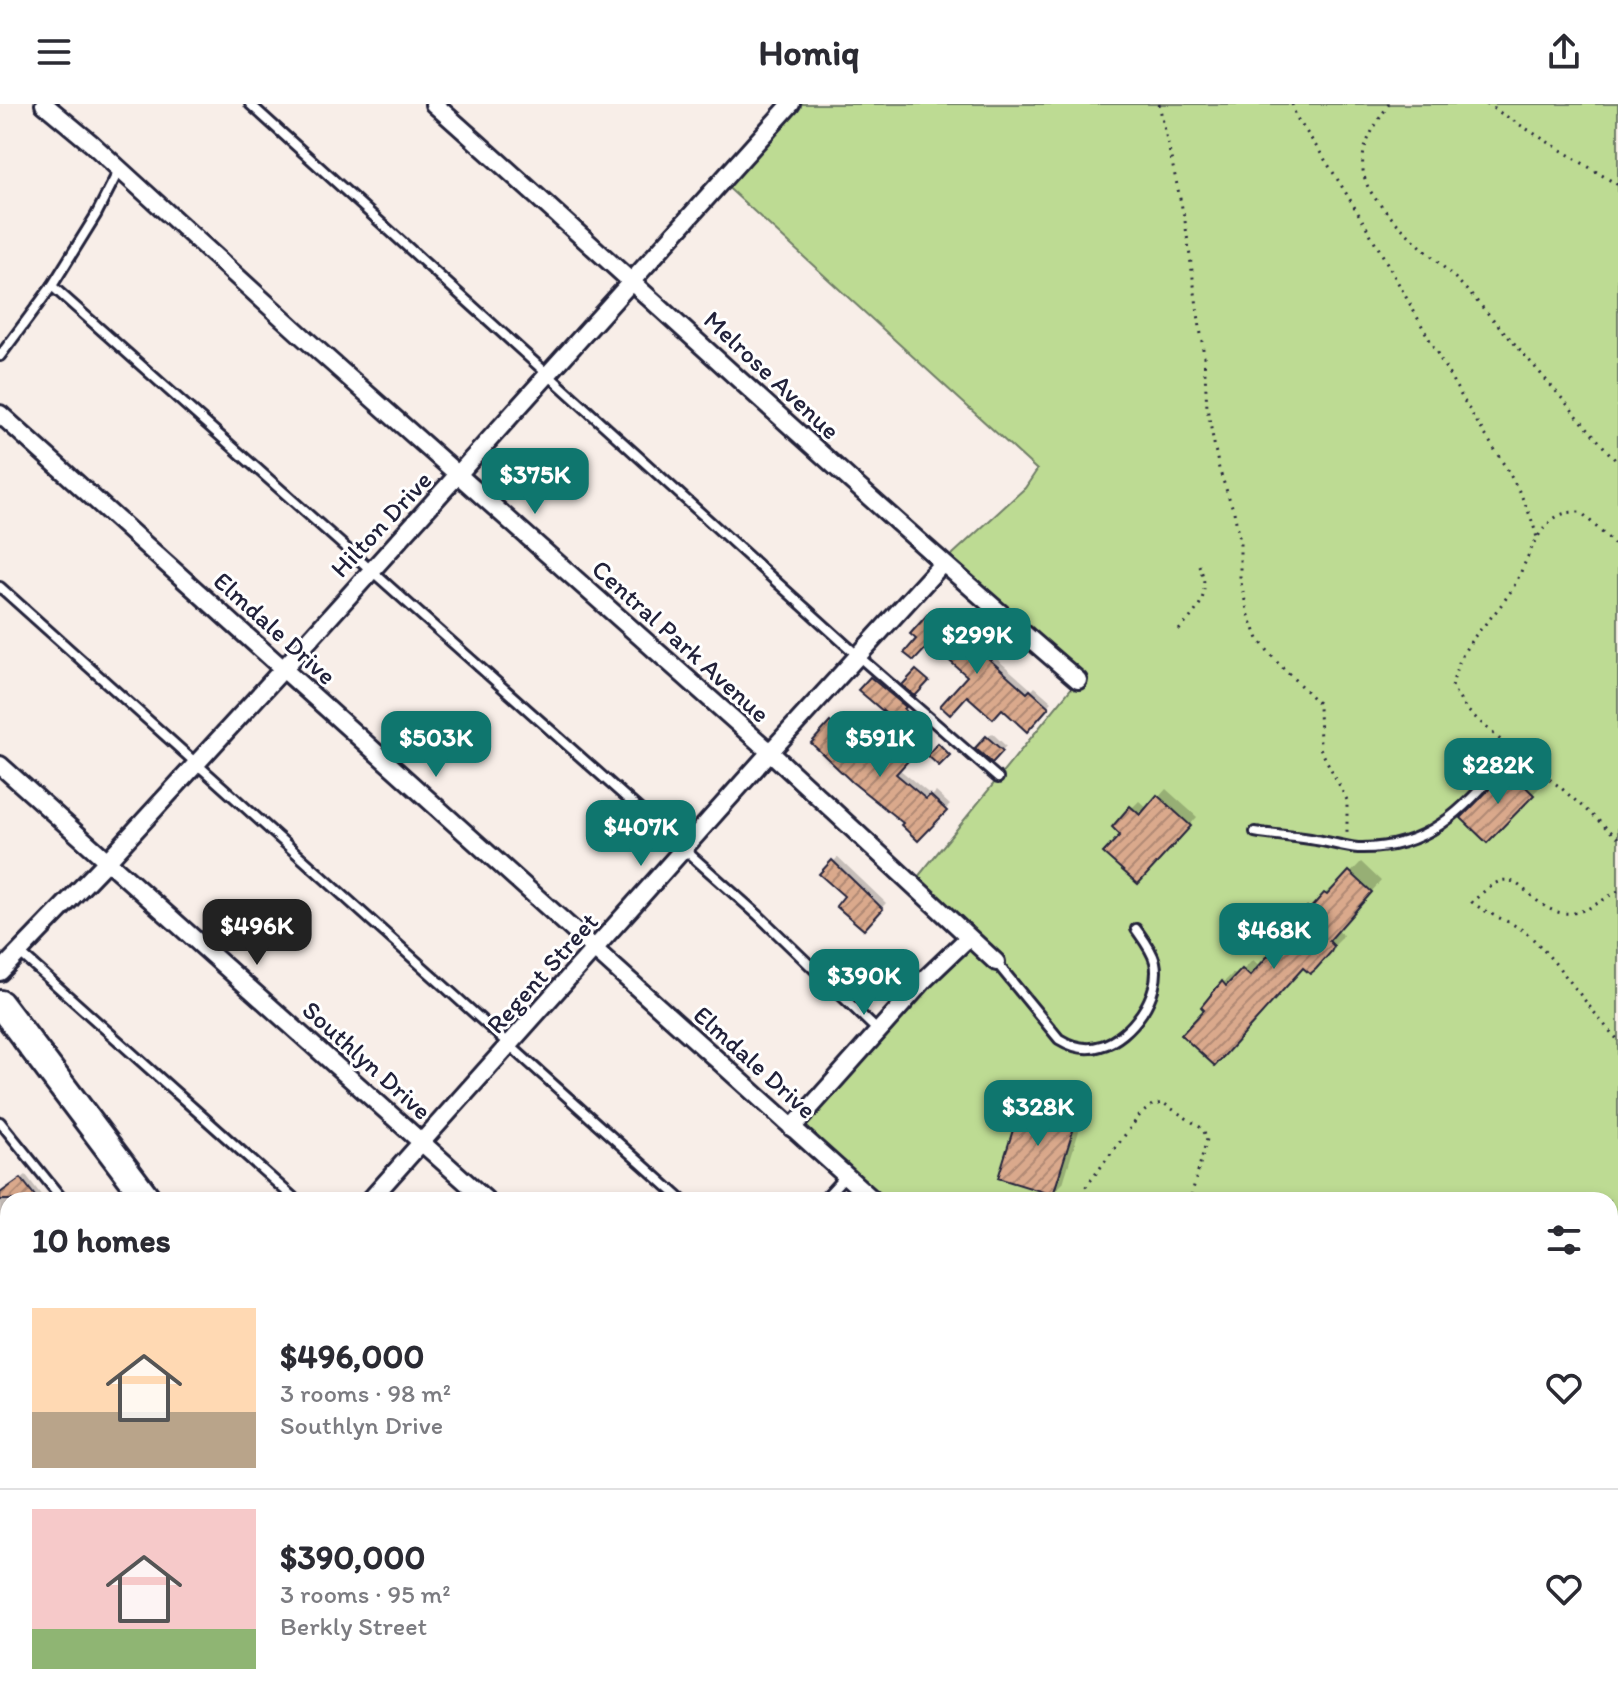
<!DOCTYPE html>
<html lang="en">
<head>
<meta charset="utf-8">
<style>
	body { margin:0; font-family:Itim,sans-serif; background:#f7f7f7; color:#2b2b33; height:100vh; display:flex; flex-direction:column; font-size:30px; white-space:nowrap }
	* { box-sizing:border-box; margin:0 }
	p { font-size:26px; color:#7c7c81 }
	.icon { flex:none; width:44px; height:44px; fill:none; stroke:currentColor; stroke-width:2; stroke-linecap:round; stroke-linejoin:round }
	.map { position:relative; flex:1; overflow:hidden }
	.details { position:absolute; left:0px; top:1088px; width:1618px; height:514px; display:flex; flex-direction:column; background:#fff; border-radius:24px 24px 0 0; box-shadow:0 4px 12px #0003 }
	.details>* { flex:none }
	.price { position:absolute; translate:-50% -68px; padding:0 18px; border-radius:16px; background:#0f766e; color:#fff; font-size:26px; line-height:52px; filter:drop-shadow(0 2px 4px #0008) }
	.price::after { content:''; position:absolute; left:50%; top:48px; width:24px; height:18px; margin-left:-12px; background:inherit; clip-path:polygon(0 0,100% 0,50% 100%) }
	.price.active { background:#222; color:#fff }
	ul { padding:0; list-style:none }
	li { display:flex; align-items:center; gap:24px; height:200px; padding:0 32px }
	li+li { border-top:2px solid #e1e1e2 }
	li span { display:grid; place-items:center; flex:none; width:224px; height:160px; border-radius:0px; color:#555 }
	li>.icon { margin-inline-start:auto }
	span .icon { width:96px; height:96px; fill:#fffc; stroke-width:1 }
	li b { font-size:34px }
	h2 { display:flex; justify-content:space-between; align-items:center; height:96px; padding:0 32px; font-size:34px }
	header { display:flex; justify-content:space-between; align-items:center; height:104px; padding:0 32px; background:#fff; font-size:36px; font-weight:800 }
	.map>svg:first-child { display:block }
	.green { fill:#bddb93; stroke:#707e67; stroke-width:2 }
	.shadow { fill:#0003 }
	.building { fill:url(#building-hatch); stroke:#22223b; stroke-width:2 }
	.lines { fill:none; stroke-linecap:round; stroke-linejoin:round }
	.service-casing { stroke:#22223b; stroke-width:14 }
	.minor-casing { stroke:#22223b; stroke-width:22 }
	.primary-casing { stroke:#22223b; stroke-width:32 }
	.path { stroke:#22223b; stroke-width:3; stroke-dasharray:2 6; stroke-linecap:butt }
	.service { stroke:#fff; stroke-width:8 }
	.minor { stroke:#fff; stroke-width:16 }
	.primary { stroke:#fff; stroke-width:26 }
	.labels { text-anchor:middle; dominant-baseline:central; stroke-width:6; stroke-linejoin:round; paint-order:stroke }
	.street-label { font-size:26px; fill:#22223b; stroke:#fff }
</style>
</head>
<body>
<header><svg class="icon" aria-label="menu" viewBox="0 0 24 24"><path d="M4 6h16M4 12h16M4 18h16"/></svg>Homiq<svg class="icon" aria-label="share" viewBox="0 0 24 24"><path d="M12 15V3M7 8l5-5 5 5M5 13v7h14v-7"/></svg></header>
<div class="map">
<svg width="1618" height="1601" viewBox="0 0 1618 1601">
	<defs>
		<pattern id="building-hatch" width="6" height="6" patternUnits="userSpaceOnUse" patternTransform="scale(2)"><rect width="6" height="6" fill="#daa98c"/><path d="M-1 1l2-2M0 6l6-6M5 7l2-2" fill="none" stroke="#b08974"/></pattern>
	</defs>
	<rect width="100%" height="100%" fill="#f8eee8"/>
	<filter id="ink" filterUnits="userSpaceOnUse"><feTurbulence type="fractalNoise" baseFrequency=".0125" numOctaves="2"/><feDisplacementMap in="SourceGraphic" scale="16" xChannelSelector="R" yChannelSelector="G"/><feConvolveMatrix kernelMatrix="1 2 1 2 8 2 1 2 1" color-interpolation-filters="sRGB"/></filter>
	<g filter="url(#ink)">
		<!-- green -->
		<polygon class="green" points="791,0 1618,0 1618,1601 532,1601 561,1594 1610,1594 1610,1096 873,1096 792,1024 968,834 913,779 1078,576 942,460 1025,384 1037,366 722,78"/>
		<!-- shadow -->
		<g class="shadow">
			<polygon points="933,509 954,528 957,524 961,528 967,523 975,530 972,533 1032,586 1035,583 1052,598 1027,625 1002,602 967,590 970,572 930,537 918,535 913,530"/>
			<polygon points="873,573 906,600 904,602 907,605 897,616 861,586"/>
			<polygon points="836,616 861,638 872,626 896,648 902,643 911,651 899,665 932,692 936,688 950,701 918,734 906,719 814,639"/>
			<polygon points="992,629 1006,642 992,657 977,644"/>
			<polygon points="1516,660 1540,683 1487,736 1464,714"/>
			<polygon points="1166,685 1197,713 1145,771 1123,730 1132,704 1139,697 1148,705"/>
			<polygon points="838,753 886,799 864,823 847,792 822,770"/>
			<polygon points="1361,758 1381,777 1337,826 1343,831 1341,835 1309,867 1304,862 1207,905 1223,879 1233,869 1237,872 1253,856 1261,863 1285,836 1296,815 1336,780 1338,782"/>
			<polygon points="1034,988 1086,1004 1063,1079 1053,1089 1024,998"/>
			<polygon points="26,1071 45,1096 8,1096 8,1186 0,1176 0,1091"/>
			<polygon points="8,1198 8,1239 0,1245 0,1204"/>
		</g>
		<!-- building -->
		<g class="building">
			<polygon points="927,511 949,530 952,527 956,531 961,525 972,535 970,538 1027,589 1030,586 1049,603 1027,628 1002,605 993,615 967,592 950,611 940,602 967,572 930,540 914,557 904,549 916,535 910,530"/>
			<polygon points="916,566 929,577 915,592 902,581"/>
			<polygon points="870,573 906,603 904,605 907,608 897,619 858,586"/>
			<polygon points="830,618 855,641 866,629 891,651 896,646 908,657 896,670 926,695 930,691 947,707 918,737 901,721 903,719 852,678 811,639"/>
			<polygon points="986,632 1003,647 992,659 975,644"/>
			<polygon points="938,639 950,651 939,662 927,651"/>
			<polygon points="1508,666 1534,691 1487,739 1461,714"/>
			<polygon points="1157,691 1191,722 1138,780 1103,749 1120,731 1112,723 1130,702 1140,711"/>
			<polygon points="832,756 883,805 864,826 836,802 844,792 819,770"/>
			<polygon points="1349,767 1372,788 1329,837 1334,842 1331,848 1316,865 1310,870 1303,864 1215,962 1181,931 1204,906 1201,903 1222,877 1226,882 1242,865 1250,872 1282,836 1278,832 1294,814 1296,815 1307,803 1309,806 1324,789 1327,791"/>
			<polygon points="1022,997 1077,1014 1053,1091 998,1074"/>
			<polygon points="21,1074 38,1096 0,1096 0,1089"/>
		</g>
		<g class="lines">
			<!-- service casing -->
			<g class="service-casing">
				<g id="service">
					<polyline points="250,0 857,551 998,674"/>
					<polyline points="119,66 96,111 52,182 758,811 878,927"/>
					<polyline points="0,252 52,182"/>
					<polyline points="0,483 682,1096"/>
					<path d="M 1255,728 C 1276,732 1296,732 1316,736 C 1330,738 1344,743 1358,744 C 1433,746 1468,699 1514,648"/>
					<polyline points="19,848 296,1096"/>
					<path d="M 996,858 L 1059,935 C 1072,943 1086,947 1101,942 C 1131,934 1162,890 1155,858 C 1152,846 1143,835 1136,825"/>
					<polyline points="0,1018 63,1096"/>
					<polyline points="823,1096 846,1071"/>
					<polyline points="0,1271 8,1281"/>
				</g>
			</g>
			<!-- minor casing -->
			<g class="minor-casing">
				<g id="minor">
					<polyline points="44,0 92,40 301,231 770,648 996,858"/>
					<path d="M 434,0 C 649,191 859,389 1078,576"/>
					<polyline points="0,310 873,1096"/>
					<polyline points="0,661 486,1096"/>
					<polyline points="0,868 108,756 284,564 791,0"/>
					<polyline points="792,1024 925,875 968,834"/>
					<polyline points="370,1096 770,648 942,460"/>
					<polyline points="0,1416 8,1406"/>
					<polyline points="158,1601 165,1594"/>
					<polyline points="531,1601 547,1600 561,1594"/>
				</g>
			</g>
			<!-- primary casing -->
			<g class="primary-casing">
				<g id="primary">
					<polyline points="0,900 148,1096"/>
					<polyline points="527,1594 532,1601"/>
				</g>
			</g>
			<!-- path -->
			<g class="path">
				<polyline points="1159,0 1185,117 1204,252 1207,304 1219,365 1234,408 1240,437 1240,474 1247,506 1258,535 1277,558 1319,600 1320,644 1347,696 1347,730"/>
				<path d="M 1292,0 L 1296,13 C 1360,103 1409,201 1463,295 C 1489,340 1525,384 1537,434"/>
				<path d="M 1389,0 C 1373,24 1355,49 1366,78 C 1376,107 1438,156 1461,180 C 1515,238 1566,300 1618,359"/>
				<polyline points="1486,0 1618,81"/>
				<path d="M 1179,526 C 1200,504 1213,489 1197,457"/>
				<path d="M 1506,641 L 1466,605 L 1452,584 C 1460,537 1484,527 1509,490 C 1523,470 1531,436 1548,420 C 1558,409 1567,408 1581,408 L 1618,444"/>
				<polyline points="1524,656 1560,683 1618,734"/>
				<path d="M 1618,787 C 1603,795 1589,807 1573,809 C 1535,814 1521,764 1496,779 C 1488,783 1479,792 1472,798 C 1490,813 1512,816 1530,832 C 1563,864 1587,903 1618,936"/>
				<polyline points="1076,1096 1140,1011 1152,1001 1163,999 1203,1025 1207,1035 1190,1096"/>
				<polyline points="1610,1536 1618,1539"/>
				<polyline points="1436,1594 1452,1601"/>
				<polyline points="659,1601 665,1594"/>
				<polyline points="1048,1601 1051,1594"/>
			</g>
			<!-- service -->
			<use href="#service" class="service"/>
			<!-- minor -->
			<use href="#minor" class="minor"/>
			<!-- primary -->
			<use href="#primary" class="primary"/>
		</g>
	</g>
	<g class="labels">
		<!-- street labels -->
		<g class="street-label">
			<text transform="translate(772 271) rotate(43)">Melrose Avenue</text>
			<text transform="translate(381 420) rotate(-47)">Hilton Drive</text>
			<text transform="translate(275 524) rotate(42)">Elmdale Drive</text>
			<text transform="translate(681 537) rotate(42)">Central Park Avenue</text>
			<text transform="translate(542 869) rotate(-48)">Regent Street</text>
			<text transform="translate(367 956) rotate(42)">Southlyn Drive</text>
			<text transform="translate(755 958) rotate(42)">Elmdale Drive</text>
		</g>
	</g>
</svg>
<b class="price" style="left:535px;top:412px">$375K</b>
<b class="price" style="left:977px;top:572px">$299K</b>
<b class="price" style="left:436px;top:675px">$503K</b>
<b class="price" style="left:880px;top:675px">$591K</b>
<b class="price" style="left:1498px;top:702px">$282K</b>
<b class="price" style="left:641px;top:764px">$407K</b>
<b class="price active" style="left:257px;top:863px">$496K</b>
<b class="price" style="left:1274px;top:867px">$468K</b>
<b class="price" style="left:864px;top:913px">$390K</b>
<b class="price" style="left:1038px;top:1044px">$328K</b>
<section class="details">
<h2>10 homes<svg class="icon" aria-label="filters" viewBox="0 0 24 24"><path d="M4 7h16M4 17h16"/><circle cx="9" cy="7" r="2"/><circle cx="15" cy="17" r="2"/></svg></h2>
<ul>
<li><span style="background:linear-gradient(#ffd9b3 65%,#b9a48a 0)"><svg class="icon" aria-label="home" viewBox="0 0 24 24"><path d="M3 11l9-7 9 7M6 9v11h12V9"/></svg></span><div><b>$496,000</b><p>3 rooms · 98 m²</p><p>Southlyn Drive</p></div><svg class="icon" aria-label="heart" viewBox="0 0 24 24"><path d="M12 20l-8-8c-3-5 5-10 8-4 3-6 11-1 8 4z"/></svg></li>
<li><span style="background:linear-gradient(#f6c9c9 75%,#8fb573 0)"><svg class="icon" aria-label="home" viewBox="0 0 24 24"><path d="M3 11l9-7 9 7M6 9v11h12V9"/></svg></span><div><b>$390,000</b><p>3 rooms · 95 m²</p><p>Berkly Street</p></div><svg class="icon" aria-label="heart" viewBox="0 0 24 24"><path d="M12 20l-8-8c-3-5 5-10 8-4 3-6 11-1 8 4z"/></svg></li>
</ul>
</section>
</div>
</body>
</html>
